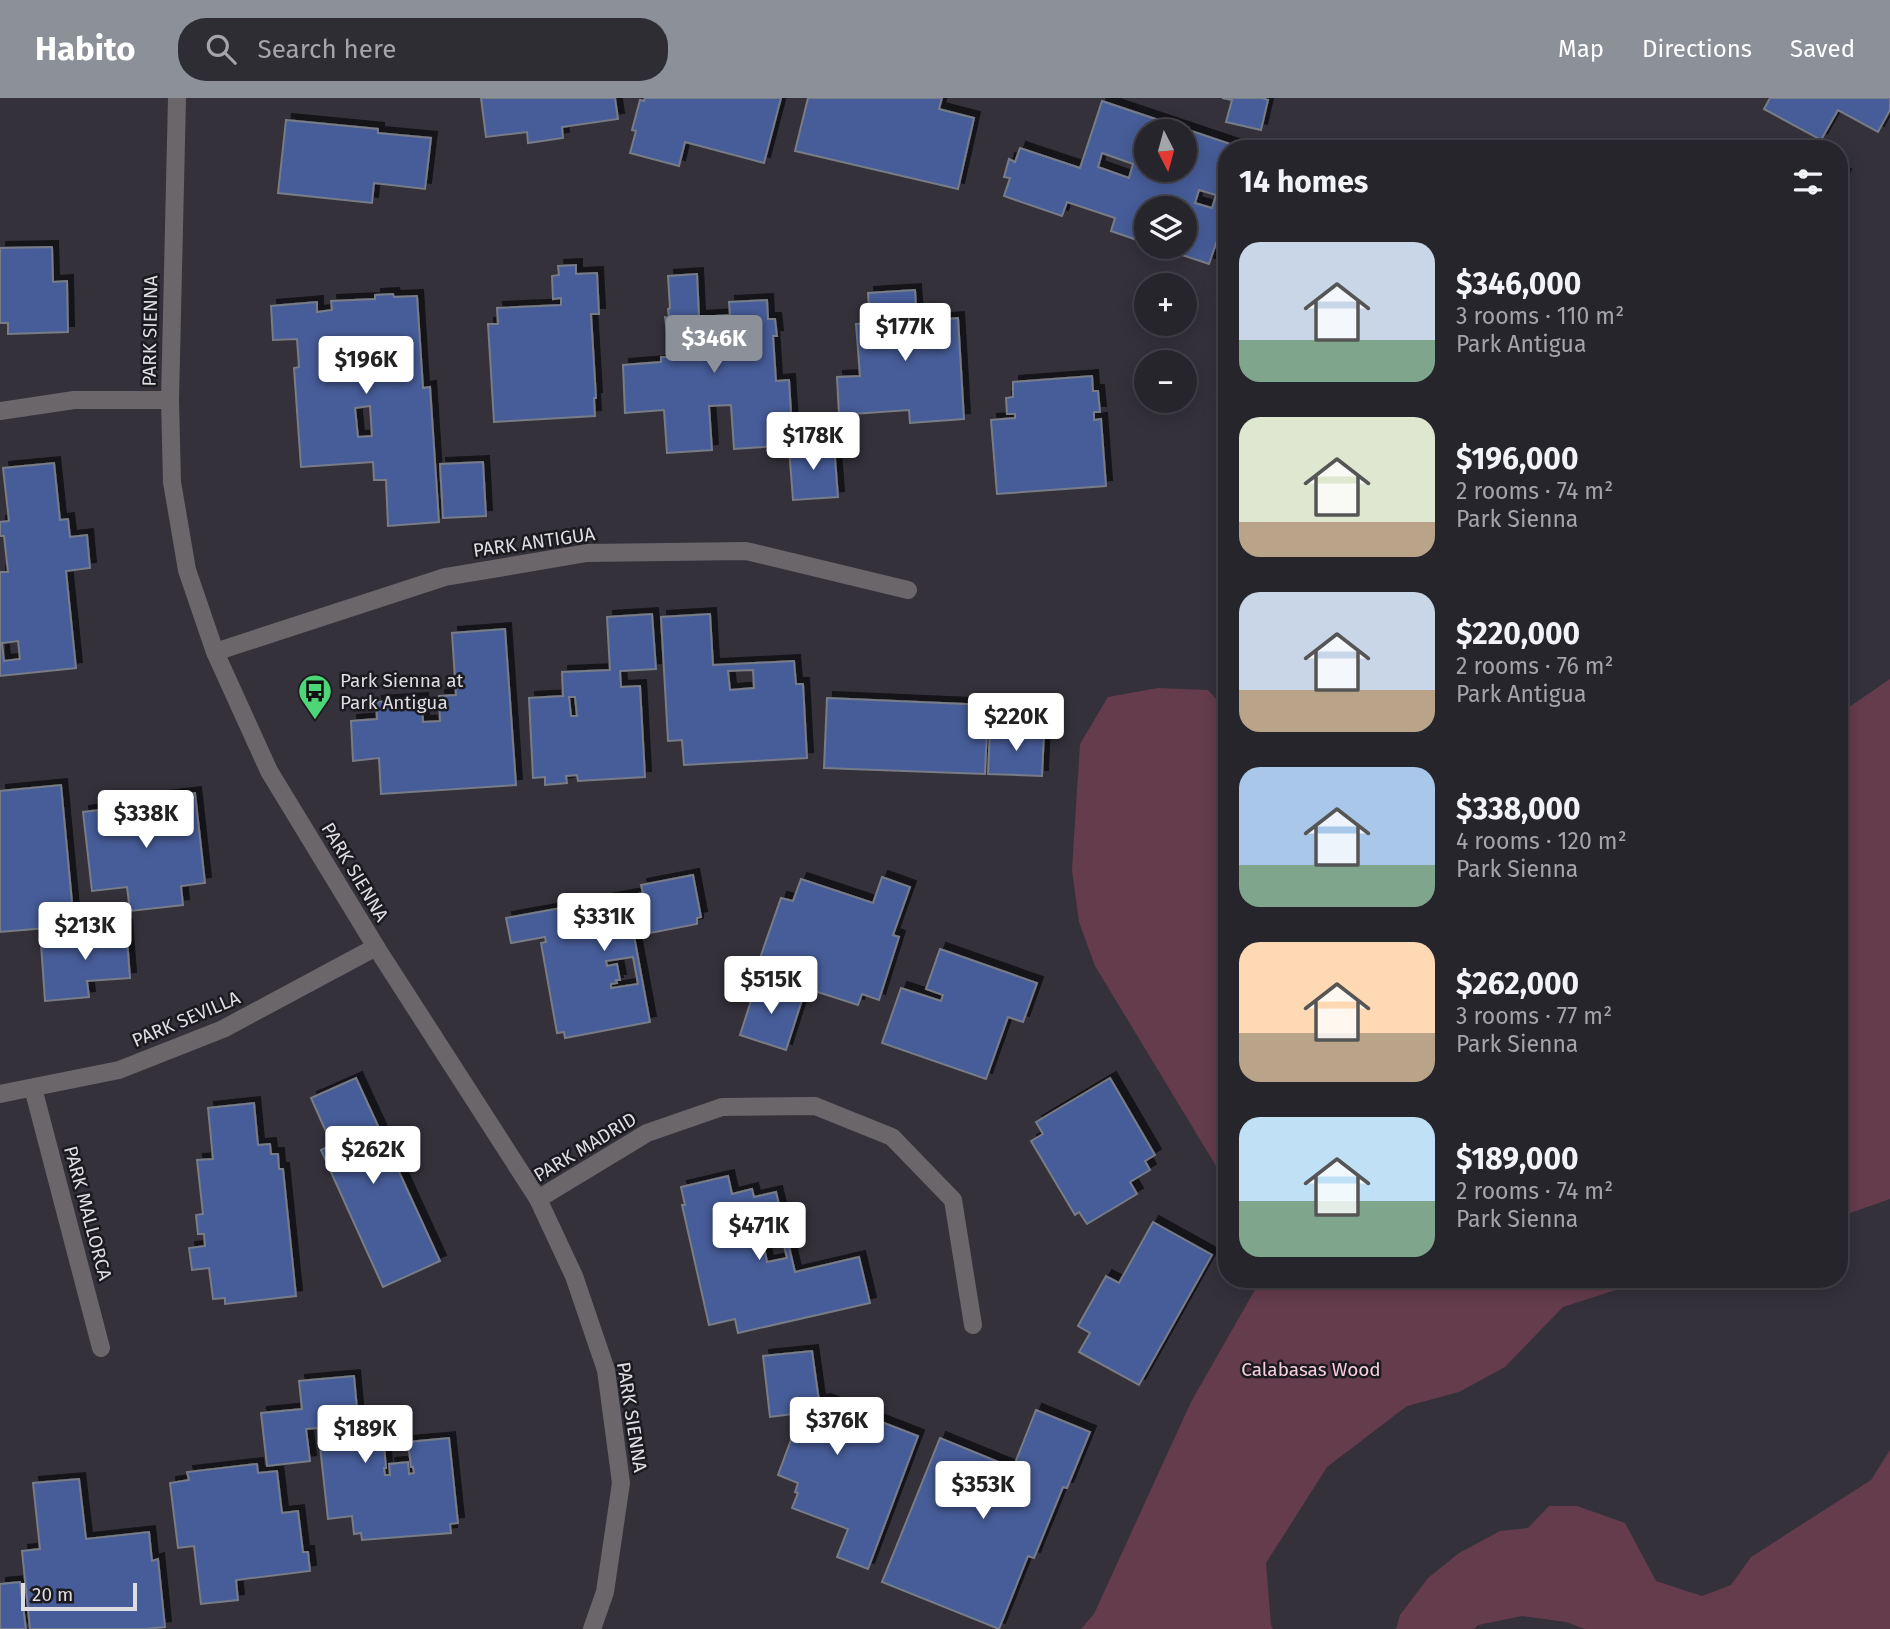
<!DOCTYPE html>
<html lang="en">
<head>
<meta charset="utf-8">
<style>
	body { margin:0; font-family:"Fira Sans",sans-serif; background:#2f2d34; color:#f1f3f6; height:100vh; display:flex; flex-direction:column; font-size:26px; white-space:nowrap }
	* { box-sizing:border-box; margin:0 }
	p { font-size:23px; color:#a4a5a9 }
	.icon { flex:none; width:38px; height:38px; fill:none; stroke:currentColor; stroke-width:2; stroke-linecap:round; stroke-linejoin:round }
	.map { position:relative; flex:1; overflow:hidden }
	.sheet { position:absolute; left:1218px; top:42px; width:630px; height:1148px; display:flex; flex-direction:column; background:#27252c; border-radius:28px; box-shadow:0 4px 18px #0003,0 0 0 2px #434248 }
	.sheet>* { flex:none }
	.needle { width:46px; rotate:174deg }
	.buttons { position:absolute; left:1134px; top:21px; display:grid; gap:14px }
	.buttons a { display:grid; place-items:center; width:63px; height:63px; border-radius:50%; background:#27252c; box-shadow:0 4px 18px #0003,0 0 0 2px #434248; font-size:35px }
	.scale { position:absolute; left:21px; bottom:18px; width:116px; box-sizing:border-box; padding-left:7px; border:4px solid #dedde3; border-top:0; font-size:19px; line-height:24px; white-space:nowrap; color:#dedde3; -webkit-text-stroke:5px #1b1a1f; paint-order:stroke }
	.price { position:absolute; translate:-50% -60px; padding:0 16px; border-radius:7px; background:#fff; color:#222; font-size:23px; line-height:46px; filter:drop-shadow(0 2px 4px #0008) }
	.price::after { content:''; position:absolute; left:50%; top:42px; width:21px; height:16px; margin-left:-10px; background:inherit; clip-path:polygon(0 0,100% 0,50% 100%) }
	.price.selected { background:#8c9099; color:#fff }
	ul { padding:0; list-style:none }
	li { display:flex; align-items:center; gap:21px; height:175px; padding:0 21px }
	li span { display:grid; place-items:center; flex:none; width:196px; height:140px; border-radius:21px; color:#555 }
	li>.icon { margin-inline-start:auto }
	span .icon { width:84px; height:84px; fill:#fffc; stroke-width:1 }
	li b { font-size:30px }
	h2 { display:flex; justify-content:space-between; align-items:center; height:84px; padding:0 21px; font-size:30px }
	header { display:flex; align-items:center; gap:42px; box-sizing:border-box; height:98px; padding:0 35px; background:#8c9099; color:#fff }
	header strong { font-size:33px }
	nav { display:flex; gap:38px; margin-inline-start:auto; font-size:24px }
	.search { width:490px; height:63px; background:#2f2d34; display:flex; align-items:center; gap:18px; box-sizing:border-box; padding:0 24px; border-radius:28px; color:#a4a5a9; font-size:26px }
	.map>svg:first-child { display:block }
	.green { fill:#653c4c }
	.building { fill:#475d99; stroke:#777c87; stroke-width:2; fill-rule:evenodd; filter:url(#shadow) }
	.lines { fill:none; stroke-linecap:round; stroke-linejoin:round }
	.minor { stroke:#6a666a; stroke-width:18 }
	.labels { text-anchor:middle; dominant-baseline:central; stroke-width:5; stroke-linejoin:round; paint-order:stroke }
	.street-label { font-size:19px; fill:#dedde3; stroke:#1b1a1f }
	.poi-label { font-size:19px; fill:#dedde3; stroke:#1b1a1f; text-anchor:start }
	.park-label { font-size:19px; fill:#f8cddc; stroke:#1b1a1f }
</style>
</head>
<body>
<header>
<strong>Habito</strong>
<div class="search"><svg class="icon" aria-label="search" viewBox="0 0 24 24"><circle cx="10" cy="10" r="6"/><path d="M15 15l6 6"/></svg>Search here</div>
<nav><a>Map</a><a>Directions</a><a>Saved</a></nav>
</header>
<div class="map">
<svg width="1890" height="1531" viewBox="0 0 1890 1531">
	<defs>
		<filter id="shadow"><feDropShadow dx="6" dy="-6" stdDeviation="0" flood-color="#0009"/></filter>
	</defs>
	<rect width="100%" height="100%" fill="#34313b"/>
	<!-- green -->
	<g class="green">
		<polygon points="1890,581 1890,1101 1839,1119 1839,616"/>
		<polygon points="1158,590 1208,592 1227,613 1227,1086 1095,868 1079,824 1072,772 1080,646 1108,599"/>
		<polygon points="1256,1181 1650,1181 1563,1209 1505,1269 1459,1294 1407,1308 1327,1369 1266,1465 1271,1527 1273,1531 1081,1531 1094,1516 1191,1304 1256,1190"/>
		<polygon points="1890,1352 1890,1531 1585,1531 1566,1524 1522,1518 1478,1527 1474,1531 1396,1531 1400,1517 1428,1480 1459,1455 1500,1433 1528,1430 1549,1408 1577,1408 1625,1425 1656,1483 1702,1498 1731,1487 1751,1459 1871,1382"/>
	</g>
	<!-- building -->
	<g class="building">
		<polygon points="481,0 615,0 618,21 562,29 563,40 528,45 527,34 486,39"/>
		<polygon points="645,0 781,0 764,65 685,44 679,68 630,55 636,33 632,32 640,2 644,3"/>
		<polygon points="808,0 942,0 939,11 974,20 958,91 795,53"/>
		<polygon points="1222,0 1262,0 1268,2 1261,32 1226,24 1232,2"/>
		<polygon points="1770,0 1890,0 1890,12 1878,34 1838,12 1821,42 1764,11"/>
		<path d="M 1102,3 L 1245,51 L 1227,51 L 1227,113 L 1209,166 L 1158,149 L 1185,149 L 1185,110 L 1146,110 L 1146,145 L 1111,133 L 1115,120 L 1067,104 L 1062,118 L 1004,98 L 1010,80 L 1004,79 L 1009,61 L 1015,64 L 1020,50 L 1080,70 ZM 1146,33 L 1185,33 L 1185,72 L 1146,72 ZM 1102,55 L 1133,66 L 1129,80 L 1098,69 ZM 1199,92 L 1216,97 L 1212,110 L 1195,105 Z"/>
		<polygon points="286,22 378,31 378,35 431,40 425,91 374,85 372,105 278,95"/>
		<polygon points="1839,75 1845,77 1839,92"/>
		<polygon points="52,149 53,184 67,183 68,234 8,236 8,225 0,225 0,150"/>
		<polygon points="576,167 576,176 597,175 599,216 591,216 596,300 594,300 595,318 494,324 488,226 498,226 497,210 561,207 561,200 553,201 552,178 559,177 558,168"/>
		<polygon points="697,176 699,219 730,217 729,204 767,202 768,221 775,221 777,238 773,238 776,283 789,282 793,347 734,351 731,307 709,308 712,352 667,355 664,312 625,315 623,267 661,264 661,259 670,259 665,219 669,220 668,211 670,210 668,178"/>
		<polygon points="915,192 917,223 958,220 964,321 910,325 909,312 839,317 837,279 860,278 856,226 870,225 868,195"/>
		<path d="M 393,196 L 394,199 L 417,198 L 423,290 L 430,289 L 439,424 L 388,428 L 386,382 L 374,382 L 373,364 L 301,369 L 294,270 L 299,269 L 297,241 L 273,242 L 271,208 L 317,204 L 317,214 L 332,212 L 331,203 L 375,201 L 375,197 ZM 370,308 L 372,338 L 358,339 L 355,310 Z"/>
		<polygon points="1092,278 1093,293 1098,293 1100,314 1094,314 1094,322 1101,321 1106,388 997,396 991,322 1015,320 1015,316 1007,316 1006,300 1013,299 1013,284"/>
		<polygon points="834,347 838,399 793,402 789,350"/>
		<polygon points="483,364 486,418 443,420 440,366"/>
		<path d="M 54,365 L 60,422 L 68,421 L 70,439 L 87,437 L 90,470 L 66,473 L 76,570 L 0,578 L 0,474 L 8,474 L 4,438 L 0,438 L 0,424 L 9,423 L 3,370 ZM 18,543 L 20,561 L 4,563 L 2,545 Z"/>
		<path d="M 652,516 L 656,571 L 620,573 L 621,589 L 640,588 L 645,679 L 578,683 L 577,677 L 566,678 L 567,685 L 545,687 L 545,679 L 533,680 L 529,600 L 563,598 L 562,574 L 610,572 L 607,519 ZM 569,599 L 575,599 L 577,618 L 571,618 Z"/>
		<path d="M 710,516 L 713,567 L 794,563 L 796,586 L 803,586 L 807,660 L 684,667 L 682,642 L 668,643 L 661,519 ZM 753,572 L 754,590 L 730,592 L 728,573 Z"/>
		<polygon points="505,531 516,687 381,696 379,660 353,663 351,623 377,621 376,604 422,601 423,624 440,623 439,598 456,597 452,535"/>
		<polygon points="827,600 988,607 985,676 824,670"/>
		<polygon points="990,632 1044,634 1042,678 988,676"/>
		<polygon points="61,687 73,815 45,818 46,830 0,834 0,693"/>
		<polygon points="195,695 205,785 181,788 183,807 130,813 127,789 92,793 83,714 127,709 126,703"/>
		<path d="M 693,777 L 701,819 L 697,820 L 697,826 L 634,838 L 650,924 L 565,940 L 564,934 L 557,935 L 541,845 L 546,844 L 545,839 L 511,845 L 506,820 L 643,795 L 641,787 ZM 633,859 L 638,886 L 611,890 L 611,886 L 617,885 L 616,882 L 620,882 L 617,866 L 607,868 L 606,863 Z"/>
		<polygon points="882,779 910,789 893,837 899,839 879,902 862,896 858,907 780,882 784,872 759,863 781,800 793,803 801,781 873,805"/>
		<polygon points="126,827 130,880 87,883 89,899 45,903 41,846 82,843 81,831"/>
		<polygon points="940,851 1037,885 1023,924 1008,919 986,981 882,945 901,890 941,903 943,897 926,891"/>
		<polygon points="757,884 803,899 786,952 740,937"/>
		<polygon points="356,980 440,1163 383,1189 321,1052 332,1047 311,1000"/>
		<polygon points="1110,980 1155,1057 1145,1063 1150,1072 1130,1084 1137,1096 1087,1126 1079,1114 1075,1117 1031,1043 1043,1036 1036,1024"/>
		<polygon points="254,1005 258,1047 270,1046 271,1056 278,1056 279,1071 283,1071 296,1198 225,1206 225,1200 213,1201 209,1170 192,1172 189,1150 205,1148 204,1136 198,1136 196,1117 203,1116 197,1062 213,1061 208,1010"/>
		<path d="M 728,1078 L 732,1096 L 752,1091 L 754,1099 L 776,1094 L 795,1174 L 859,1159 L 870,1205 L 738,1235 L 735,1221 L 709,1227 L 682,1107 L 685,1107 L 681,1089 ZM 781,1135 L 787,1160 L 767,1164 L 762,1139 Z"/>
		<polygon points="1153,1124 1212,1157 1139,1287 1079,1254 1090,1235 1078,1228 1106,1178 1119,1185"/>
		<polygon points="812,1253 819,1303 825,1302 918,1338 868,1471 837,1459 848,1431 792,1410 798,1395 795,1394 798,1385 778,1377 801,1315 770,1319 763,1258"/>
		<polygon points="354,1278 358,1322 376,1320 379,1347 384,1347 386,1370 384,1370 385,1377 390,1377 389,1366 408,1364 409,1376 414,1375 413,1369 411,1369 408,1344 449,1340 458,1425 450,1426 451,1435 362,1442 361,1435 354,1436 352,1418 328,1421 318,1330 306,1331 310,1363 267,1368 261,1315 302,1311 299,1283"/>
		<polygon points="1036,1312 1090,1334 1067,1390 1063,1389 1034,1460 1028,1458 999,1531 882,1484 940,1340 1013,1370"/>
		<polygon points="257,1366 258,1375 277,1373 282,1415 298,1413 303,1454 308,1454 310,1473 236,1482 238,1502 201,1506 194,1448 178,1450 170,1385 189,1382 187,1374"/>
		<polygon points="79,1381 86,1441 149,1434 152,1463 158,1461 165,1529 146,1531 30,1531 22,1453 40,1451 33,1385"/>
		<polygon points="20,1484 26,1531 0,1531 0,1486"/>
	</g>
	<g class="lines">
		<!-- minor -->
		<g class="minor">
			<polyline points="177,0 170,302 172,384 187,472 215,554 269,673 376,849 538,1101 574,1178 606,1272 621,1385 605,1494 592,1531"/>
			<polyline points="0,313 74,302 170,302"/>
			<polyline points="215,554 445,479 587,455 746,453 908,492"/>
			<polyline points="33,990 101,1250"/>
			<polyline points="0,996 119,972 223,931 376,849"/>
			<polyline points="538,1101 647,1035 722,1009 815,1008 892,1039 953,1102 973,1227"/>
		</g>
	</g>
	<!-- icons -->
	<defs>
		<g id="bus-pin" transform="scale(1.75)"><path d="M0 17L-7.5 6A9.5 9.5 0 1 1 7.5 6Z" fill="#4cd677" stroke="#1b1a1f"/><path d="M-5-6H5V4H4V6H2V4H-2V6H-4V4H-5ZM-3.5-4V0h7V-4ZM-3.5 1.2v1.5H-2V1.2ZM2 1.2v1.5H3.5V1.2Z" fill="#111"/></g>
	</defs>
	<g fill-rule="evenodd">
		<use href="#bus-pin" x="315" y="593"/>
	</g>
	<g class="labels">
		<!-- street labels -->
		<g class="street-label">
			<text transform="translate(150 233) rotate(-89)">PARK SIENNA</text>
			<text transform="translate(534 444) rotate(-8)">PARK ANTIGUA</text>
			<text transform="translate(355 774) rotate(59)">PARK SIENNA</text>
			<text transform="translate(186 921) rotate(-23)">PARK SEVILLA</text>
			<text transform="translate(585 1049) rotate(-31)">PARK MADRID</text>
			<text transform="translate(88 1115) rotate(75)">PARK MALLORCA</text>
			<text transform="translate(632 1319) rotate(81)">PARK SIENNA</text>
		</g>
		<!-- poi labels -->
		<g class="poi-label">
			<text x="340" y="582">Park Sienna at<tspan x="340" dy="22">Park Antigua</tspan></text>
		</g>
		<!-- park labels -->
		<g class="park-label">
			<text x="1311" y="1271">Calabasas Wood</text>
		</g>
	</g>
</svg>
<div class="buttons">
<a><svg class="needle" viewBox="-14 -14 28 28"><path d="M0-13l5 13h-10z" fill="#e53935"/><path d="M0 13l5-13h-10z" fill="#a4a5a9"/></svg></a>
<a><svg class="icon" aria-label="layers" viewBox="0 0 24 24"><path d="M12 4l9 5-9 5-9-5zM3 14l9 5 9-5"/></svg></a>
<a>+</a>
<a>−</a>
</div>
<div class="scale">20 m</div>
<b class="price" style="left:905px;top:265px">$177K</b>
<b class="price selected" style="left:714px;top:277px">$346K</b>
<b class="price" style="left:366px;top:298px">$196K</b>
<b class="price" style="left:813px;top:374px">$178K</b>
<b class="price" style="left:1016px;top:655px">$220K</b>
<b class="price" style="left:146px;top:752px">$338K</b>
<b class="price" style="left:604px;top:855px">$331K</b>
<b class="price" style="left:85px;top:864px">$213K</b>
<b class="price" style="left:771px;top:918px">$515K</b>
<b class="price" style="left:373px;top:1088px">$262K</b>
<b class="price" style="left:759px;top:1164px">$471K</b>
<b class="price" style="left:837px;top:1359px">$376K</b>
<b class="price" style="left:365px;top:1367px">$189K</b>
<b class="price" style="left:983px;top:1423px">$353K</b>
<section class="sheet">
<h2>14 homes<svg class="icon" aria-label="filters" viewBox="0 0 24 24"><path d="M4 7h16M4 17h16"/><circle cx="9" cy="7" r="2"/><circle cx="15" cy="17" r="2"/></svg></h2>
<ul>
<li><span style="background:linear-gradient(#c9d6e8 70%,#7fa58c 0)"><svg class="icon" aria-label="home" viewBox="0 0 24 24"><path d="M3 11l9-7 9 7M6 9v11h12V9"/></svg></span><div><b>$346,000</b><p>3 rooms · 110 m²</p><p>Park Antigua</p></div></li>
<li><span style="background:linear-gradient(#dfe7d0 75%,#b9a48a 0)"><svg class="icon" aria-label="home" viewBox="0 0 24 24"><path d="M3 11l9-7 9 7M6 9v11h12V9"/></svg></span><div><b>$196,000</b><p>2 rooms · 74 m²</p><p>Park Sienna</p></div></li>
<li><span style="background:linear-gradient(#c9d6e8 70%,#b9a48a 0)"><svg class="icon" aria-label="home" viewBox="0 0 24 24"><path d="M3 11l9-7 9 7M6 9v11h12V9"/></svg></span><div><b>$220,000</b><p>2 rooms · 76 m²</p><p>Park Antigua</p></div></li>
<li><span style="background:linear-gradient(#a9c7e8 70%,#7fa58c 0)"><svg class="icon" aria-label="home" viewBox="0 0 24 24"><path d="M3 11l9-7 9 7M6 9v11h12V9"/></svg></span><div><b>$338,000</b><p>4 rooms · 120 m²</p><p>Park Sienna</p></div></li>
<li><span style="background:linear-gradient(#ffd9b3 65%,#b9a48a 0)"><svg class="icon" aria-label="home" viewBox="0 0 24 24"><path d="M3 11l9-7 9 7M6 9v11h12V9"/></svg></span><div><b>$262,000</b><p>3 rooms · 77 m²</p><p>Park Sienna</p></div></li>
<li><span style="background:linear-gradient(#bfe0f5 60%,#7fa58c 0)"><svg class="icon" aria-label="home" viewBox="0 0 24 24"><path d="M3 11l9-7 9 7M6 9v11h12V9"/></svg></span><div><b>$189,000</b><p>2 rooms · 74 m²</p><p>Park Sienna</p></div></li>
</ul>
</section>
</div>
</body>
</html>
